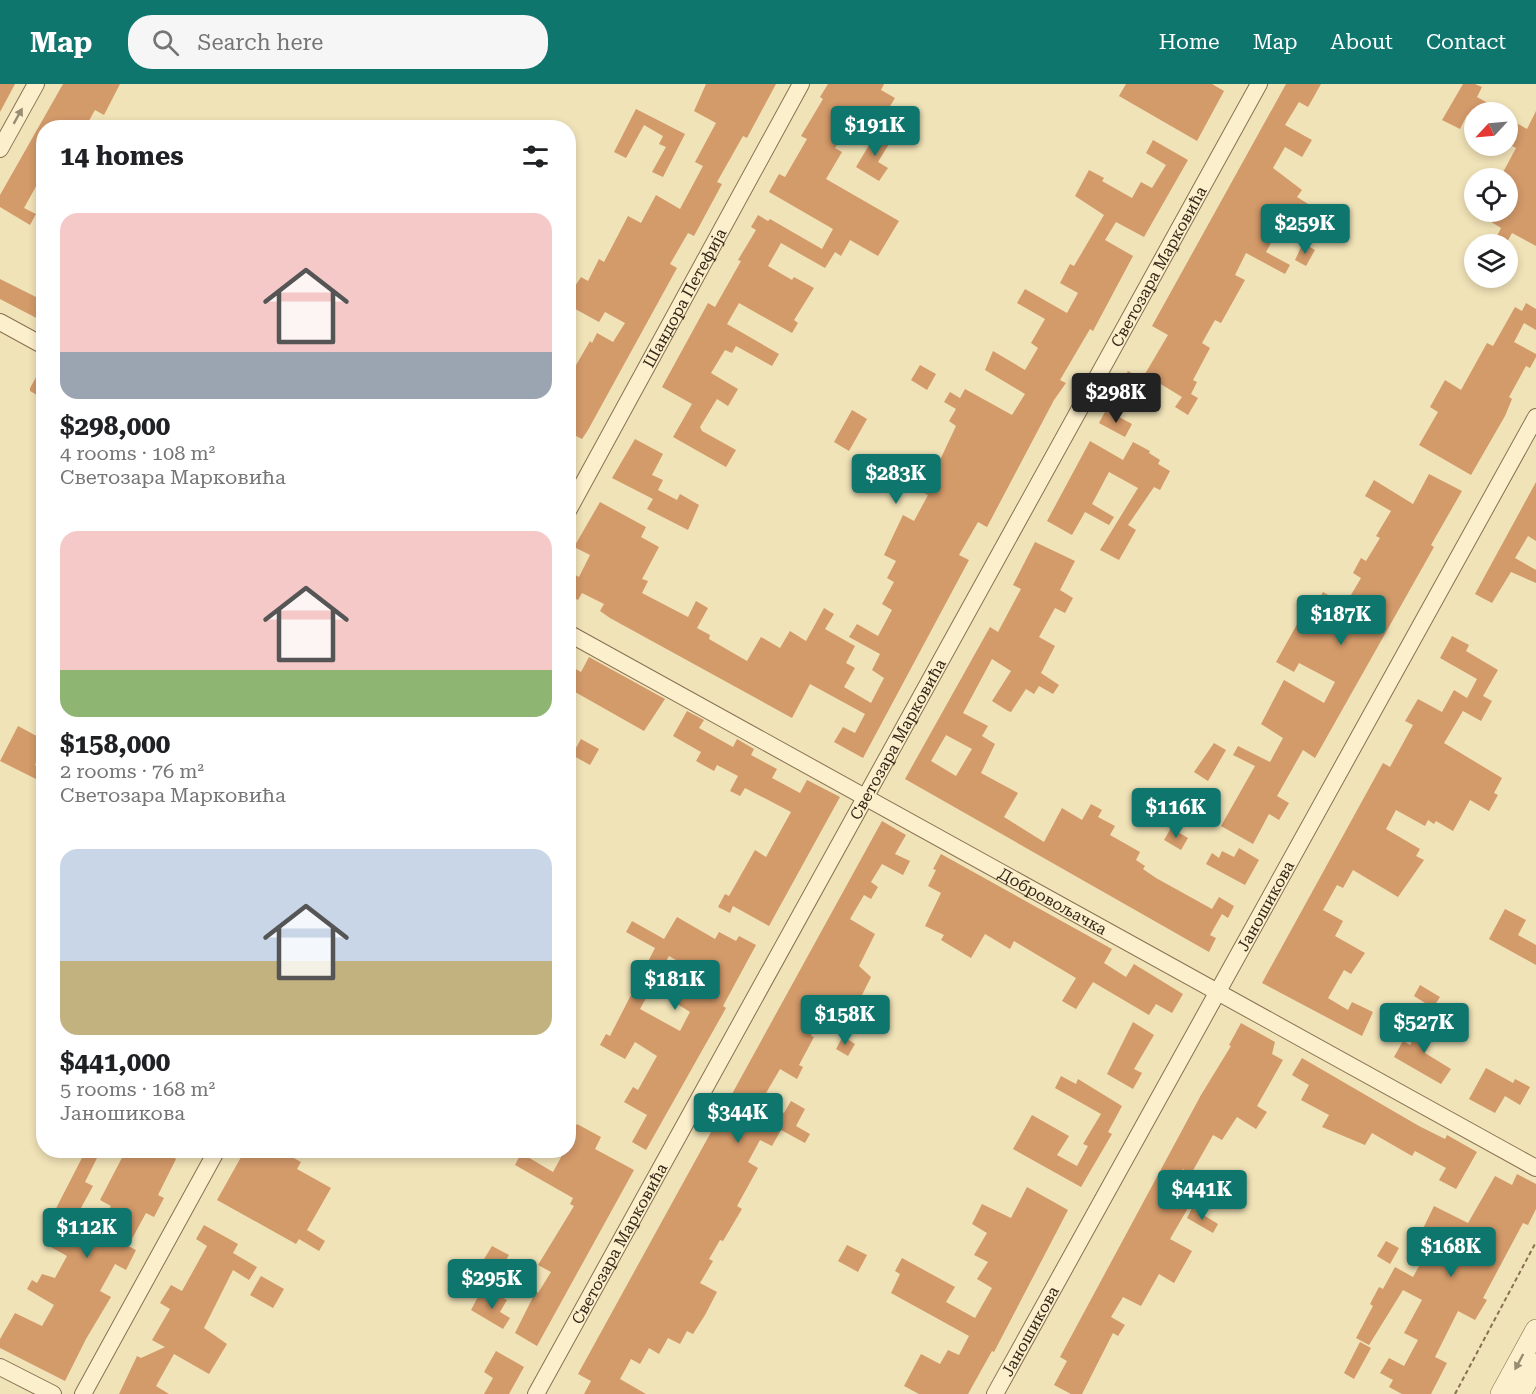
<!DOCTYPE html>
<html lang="en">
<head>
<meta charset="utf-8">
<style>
	body { margin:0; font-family:"Roboto Serif",serif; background:#f6f6f6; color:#202124; height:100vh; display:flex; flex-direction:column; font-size:22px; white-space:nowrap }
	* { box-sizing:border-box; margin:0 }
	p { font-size:20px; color:#757577 }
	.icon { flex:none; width:33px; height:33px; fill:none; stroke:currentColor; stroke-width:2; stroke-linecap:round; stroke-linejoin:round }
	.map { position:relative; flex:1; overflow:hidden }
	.side { position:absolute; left:36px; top:36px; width:540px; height:1038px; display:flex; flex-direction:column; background:#fff; border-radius:24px; box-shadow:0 3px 9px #0003 }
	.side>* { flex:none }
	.needle { width:39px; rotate:244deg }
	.tools { position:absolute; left:1464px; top:18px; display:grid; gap:12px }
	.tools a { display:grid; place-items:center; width:54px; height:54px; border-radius:50%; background:#fff; box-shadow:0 3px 9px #0003; font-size:30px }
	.price { position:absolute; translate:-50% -51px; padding:0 14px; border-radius:6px; background:#0f766e; color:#fff; font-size:20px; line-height:39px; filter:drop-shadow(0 2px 3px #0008) }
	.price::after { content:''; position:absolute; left:50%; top:36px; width:18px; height:14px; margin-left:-9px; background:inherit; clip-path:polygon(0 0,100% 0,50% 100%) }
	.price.on { background:#222; color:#fff }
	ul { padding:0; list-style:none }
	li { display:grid; align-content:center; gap:12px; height:318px; padding:0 24px }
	li span { display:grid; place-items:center; height:186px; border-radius:18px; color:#555 }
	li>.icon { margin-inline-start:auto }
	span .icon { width:108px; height:108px; fill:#fffc; stroke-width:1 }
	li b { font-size:26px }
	h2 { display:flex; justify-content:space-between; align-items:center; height:72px; padding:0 24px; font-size:26px }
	header { display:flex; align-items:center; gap:36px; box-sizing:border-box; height:84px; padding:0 30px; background:#0f766e; color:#fff }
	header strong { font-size:28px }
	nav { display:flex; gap:33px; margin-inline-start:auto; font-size:21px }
	.search { width:420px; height:54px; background:#f6f6f6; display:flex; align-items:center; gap:15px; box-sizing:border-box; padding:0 21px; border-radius:24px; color:#757577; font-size:22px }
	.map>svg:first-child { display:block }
	.building { fill:#d39a6a; fill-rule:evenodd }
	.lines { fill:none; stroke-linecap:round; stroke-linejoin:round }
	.minor-casing { stroke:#887152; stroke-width:18 }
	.tertiary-casing { stroke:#887152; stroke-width:22 }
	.path { stroke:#887152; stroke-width:2; stroke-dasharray:4.5 3; stroke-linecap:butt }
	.minor { stroke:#fcefcc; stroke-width:16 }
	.tertiary { stroke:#fcefcc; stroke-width:21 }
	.oneway { fill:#988c72 }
	.labels { text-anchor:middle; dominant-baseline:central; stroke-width:6; stroke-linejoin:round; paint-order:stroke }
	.street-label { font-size:16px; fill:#352819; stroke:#f8ecc8 }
</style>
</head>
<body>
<header>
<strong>Map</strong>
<div class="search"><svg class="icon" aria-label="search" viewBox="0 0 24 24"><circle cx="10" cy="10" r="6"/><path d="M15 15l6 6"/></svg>Search here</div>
<nav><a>Home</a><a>Map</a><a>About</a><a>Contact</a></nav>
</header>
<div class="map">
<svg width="1536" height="1310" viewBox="0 0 1536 1310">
	<rect width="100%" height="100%" fill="#f1e3b8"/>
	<!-- building -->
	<g class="building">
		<polygon points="0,0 15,0 0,28"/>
		<polygon points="63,0 120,0 104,31 95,26 85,44 74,44 64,38 61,44 44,44 44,88 24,124 36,130 30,141 0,123 0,111"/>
		<polygon points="706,0 776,0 747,54 743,52 717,98 722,100 694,152 688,149 670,180 677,184 588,346 582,355 576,352 568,367 568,295 590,257 592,259 597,249 613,258 625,239 605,228 599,238 568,221 568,213 581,193 588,197 599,175 604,178 628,132 641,139 656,111 680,125 703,82 695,78 716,39 694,27"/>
		<polygon points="828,0 884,0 881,6 895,14 872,52 850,39 835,64 842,68 826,95 899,137 878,172 850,156 841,172 835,168 825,184 781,159 768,182 792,196 794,193 814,204 794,236 798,239 792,249 739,219 727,240 779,270 772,282 736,262 732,269 725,266 711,289 738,305 728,322 717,315 700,343 702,347 736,366 726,383 673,353 692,320 662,303 708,219 715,223 741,177 738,176 756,146 751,143 758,131 768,137 770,135 822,165 833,145 769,108 779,90 785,93 807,55 801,52 823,15 820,13"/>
		<polygon points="1126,0 1212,0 1224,7 1197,57 1119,12"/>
		<polygon points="1286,0 1321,0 1308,23 1299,18 1285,41 1312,56 1302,73 1285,63 1273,84 1302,106 1297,113 1313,123 1296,153 1280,143 1266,168 1290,181 1285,190 1246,169 1235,191 1245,196 1221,239 1215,236 1202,259 1210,264 1193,296 1197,298 1191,310 1198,314 1188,331 1175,323 1182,313 1159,299 1145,323 1117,307 1128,287 1142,295 1168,251 1152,242"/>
		<polygon points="1463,0 1475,0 1482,3 1477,13 1504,28 1474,28 1474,35 1467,31 1460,45 1442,36"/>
		<polygon points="636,25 685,50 663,93 652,88 666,63 659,60 663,52 644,41 626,74 614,68"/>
		<polygon points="1536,27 1536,162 1512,149 1506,160 1493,160 1501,144 1488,136 1492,128 1508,128 1508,94 1500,94 1516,64 1508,60 1508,34 1527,45"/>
		<polygon points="878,46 892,55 878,78 888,84 879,97 856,83"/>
		<polygon points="1153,56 1188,76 1144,153 1116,138 1105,156 1133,172 1093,247 1090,245 1060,296 1066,299 1054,316 987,443 978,438 959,471 969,476 863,674 834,658 843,643 855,649 865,630 810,600 792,634 610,534 600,527 604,520 582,509 578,516 568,511 568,487 579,493 590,471 574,463 600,418 646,443 641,453 659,463 642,495 648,497 642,509 688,533 696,517 708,524 697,544 710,551 709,555 747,577 761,553 780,564 790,547 806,557 824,524 834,530 825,545 855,562 846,579 855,584 844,603 871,619 884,594 872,586 880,570 849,553 857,540 878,552 892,526 882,520 894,498 887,494 896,477 884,471 903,431 914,437 928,411 910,402 916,390 929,370 940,376 956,342 949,337 956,325 944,318 950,308 960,314 965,305 1012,331 1025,310 985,286 993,267 1025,286 1038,264 1031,259 1045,235 1017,219 1025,205 1067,229 1078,209 1060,199 1070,180 1074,182 1104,131 1075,112 1089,86 1104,94 1102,97 1132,114 1141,98 1152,104 1166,81 1146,69"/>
		<polygon points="1303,159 1315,166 1306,182 1295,176"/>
		<polygon points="0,195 44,217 44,238 0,215"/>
		<polygon points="1526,219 1536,225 1536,246 1524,239 1514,258 1536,270 1536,273 1530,284 1526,282 1509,313 1512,315 1505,332 1471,391 1419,361 1438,328 1430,323 1445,296 1461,306 1487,259 1493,262 1515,223 1522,227"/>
		<polygon points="44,279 44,315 30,307 30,304"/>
		<polygon points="920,281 936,290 927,306 911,296"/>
		<polygon points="852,326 867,335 849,367 834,358"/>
		<polygon points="1106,326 1132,340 1125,353 1099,339"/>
		<polygon points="635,355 663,370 652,391 663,396 658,406 677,416 680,410 699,421 688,446 647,425 653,415 612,394"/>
		<polygon points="1090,357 1123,376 1133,358 1150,367 1149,369 1160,376 1158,380 1170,387 1160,406 1154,403 1128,441 1136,446 1119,476 1100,466 1138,404 1109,388 1092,420 1114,433 1109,441 1085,428 1072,451 1047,437"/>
		<polygon points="1429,390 1462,407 1431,461 1434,463 1315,674 1303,666 1277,712 1289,719 1279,736 1269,730 1253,760 1221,742 1255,682 1233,671 1238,662 1270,678 1283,654 1261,640 1284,596 1324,619 1335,598 1299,579 1294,588 1276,578 1305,526 1311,530 1323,508 1345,521 1361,494 1353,489 1361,474 1366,477 1380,454 1376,452 1391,427 1365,412 1374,396 1413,420"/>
		<polygon points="1536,398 1536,457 1528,452 1515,474 1536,486 1536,499 1511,488 1492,519 1475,510"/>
		<path d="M 1035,458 L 1075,477 L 1060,506 L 1073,514 L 1065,529 L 1055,524 L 1039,553 L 1055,562 L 1041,589 L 1059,601 L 1053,610 L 1039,602 L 1034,610 L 1026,605 L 1011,628 L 1008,627 L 992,617 L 1011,587 L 992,575 L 963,629 L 988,642 L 982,652 L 995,660 L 981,689 L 1018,709 L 1004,733 L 1044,758 L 1062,724 L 1082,736 L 1091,720 L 1102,726 L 1098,733 L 1115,742 L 1110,751 L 1140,768 L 1136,776 L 1145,782 L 1143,785 L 1156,794 L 1212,825 L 1219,813 L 1234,822 L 1228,834 L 1222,830 L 1210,851 L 1216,854 L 1209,868 L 905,695 L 990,543 L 998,548 L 1021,505 L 1013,501 ZM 946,651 L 972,665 L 956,692 L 931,677 Z"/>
		<polygon points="1452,552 1469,561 1466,567 1498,586 1483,612 1492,617 1481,637 1463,627 1444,659 1502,694 1494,709 1498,711 1489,727 1470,716 1453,747 1436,737 1434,740 1428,736 1425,742 1396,726 1386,745 1420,765 1416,772 1424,776 1398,813 1353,786 1343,804 1337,801 1323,826 1343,837 1335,852 1365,869 1351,890 1344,886 1328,914 1348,926 1352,918 1373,928 1362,952 1262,899 1383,679 1390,683 1413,641 1405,637 1418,615 1442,628 1454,606 1467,614 1477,595 1440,574"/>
		<polygon points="589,573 665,615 644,647 568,604 568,590 572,583 581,588"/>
		<polygon points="687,627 704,636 699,644 733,663 737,655 754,665 751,671 777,685 772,694 800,709 807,696 840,713 769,842 733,822 730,829 718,823 725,810 729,812 755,766 766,773 791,728 745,704 740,712 730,707 738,692 717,681 714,687 696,677 701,668 673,652"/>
		<polygon points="18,642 44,656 44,664 35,681 44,686 44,699 0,677"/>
		<polygon points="581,655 599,665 590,681 572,671"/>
		<polygon points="1214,659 1226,666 1208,697 1194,688"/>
		<polygon points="882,737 906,751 895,770 910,777 903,791 882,780 871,798 878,803 871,815 864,811 850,835 875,850 859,882 871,893 857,921 860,922 852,935 827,920 814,943 811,952 814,953 799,981 803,983 797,995 780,985 762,1016 784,1029 791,1017 805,1025 796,1042 810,1050 805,1059 781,1046 772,1062 760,1056 748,1078 758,1084 737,1122 742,1125 723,1157 720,1156 709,1175 713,1177 700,1199 717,1208 705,1231 693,1250 687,1247 680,1260 668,1254 659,1270 649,1264 640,1280 631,1275 620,1295 646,1310 584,1310 591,1297 578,1290"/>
		<polygon points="1171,744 1188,754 1181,766 1164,756"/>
		<polygon points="1239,764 1259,776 1245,801 1206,780 1212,769 1219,774 1222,767 1234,773"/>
		<polygon points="941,770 1112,865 1104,879 1126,893 1134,880 1183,910 1172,929 1156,920 1149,931 1093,898 1076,925 1062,917 1076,894 1014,857 1010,865 985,850 971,874 941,856 944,851 925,842 941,809 928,802 936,786 933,785"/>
		<polygon points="1505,825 1526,836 1518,851 1536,861 1536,881 1489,855"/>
		<path d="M 677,833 L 715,855 L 719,848 L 736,857 L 739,852 L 756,861 L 723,922 L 726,924 L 646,1066 L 632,1058 L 647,1031 L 624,1018 L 633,1003 L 638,1006 L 657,972 L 635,958 L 625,975 L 600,961 L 606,950 L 610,952 L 655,864 L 626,848 L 632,837 L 664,855 ZM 669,872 L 688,883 L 671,916 L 690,928 L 680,947 L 640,925 Z"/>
		<polygon points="1420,901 1440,913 1433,924 1414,912"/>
		<polygon points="1434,932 1443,937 1425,969 1451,985 1441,1000 1394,973 1403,957 1410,961 1418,947 1423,950"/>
		<polygon points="1133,938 1154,951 1134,985 1142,989 1133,1005 1107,990"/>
		<polygon points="1241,939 1275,958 1272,970 1283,976 1257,1022 1267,1028 1256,1045 1237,1033 1222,1056 1213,1051 1191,1090 1183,1085 1167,1111 1188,1124 1170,1155 1192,1167 1174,1199 1159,1190 1141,1222 1123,1213 1111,1233 1125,1241 1118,1252 1113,1249 1082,1310 1071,1310 1054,1301 1067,1277 1060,1273 1201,1011 1231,962 1229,961"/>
		<polygon points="843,952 855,960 848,972 836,965"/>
		<polygon points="1302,974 1419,1042 1445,1055 1447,1051 1477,1068 1456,1105 1439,1096 1446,1084 1415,1067 1412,1072 1372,1049 1365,1061 1322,1043 1329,1031 1301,1016 1309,1001 1292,991"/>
		<polygon points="1486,984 1513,999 1515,995 1530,1003 1520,1021 1505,1012 1495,1029 1469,1015"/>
		<polygon points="1061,992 1076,1000 1078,995 1122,1022 1108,1048 1112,1050 1081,1103 1013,1065 1032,1031 1069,1052 1057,1071 1077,1082 1088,1062 1083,1060 1101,1030 1055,1004"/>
		<polygon points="577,1040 601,1053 595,1065 634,1086 537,1262 515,1249 536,1207 538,1209 551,1188 538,1181 574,1122 570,1120 573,1114 515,1081 521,1069 553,1088 565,1066 568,1066 568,1055"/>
		<polygon points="86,1066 101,1066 85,1098 93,1102 76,1133 98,1146 111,1122 100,1116 126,1066 161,1066 176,1075 158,1111 164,1114 154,1133 146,1129 128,1162 136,1166 126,1186 115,1180 100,1207 111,1213 86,1255 65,1297 0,1264 0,1255 15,1229 42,1242 54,1221 27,1205 32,1196 37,1199 42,1190 55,1194 67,1172 49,1162 57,1148 47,1142"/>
		<polygon points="245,1066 279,1066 301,1078 297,1085 331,1104 307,1146 325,1157 319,1167 299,1155 296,1160 217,1116"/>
		<polygon points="1517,1090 1536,1100 1536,1125 1528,1141 1523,1139 1483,1214 1487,1216 1475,1236 1458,1227 1435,1273 1447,1279 1431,1310 1402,1310 1389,1303 1393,1296 1380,1289 1389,1274 1404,1282 1418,1256 1404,1249 1422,1216 1403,1206 1369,1261 1356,1254 1373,1222 1370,1220 1379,1203 1383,1205 1395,1183 1413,1193 1428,1166 1416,1159 1434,1122 1468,1139 1495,1092 1512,1101"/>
		<polygon points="1027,1103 1068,1126 994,1268 992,1267 968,1310 919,1310 904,1302 921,1270 940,1280 948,1266 959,1271 969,1252 891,1209 900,1190 895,1187 902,1174 955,1203 946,1218 975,1234 992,1204 977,1195 988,1178 974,1171 987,1149 972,1140 982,1120 1011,1134"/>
		<polygon points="1192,1124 1218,1140 1213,1149 1187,1134"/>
		<polygon points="204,1141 238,1160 233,1169 257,1183 249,1196 233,1186 204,1244 227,1260 209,1290 174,1270 156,1302 169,1310 119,1310 137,1272 141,1274 165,1263 152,1256 170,1225 160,1219 171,1201 182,1207 207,1162 196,1155"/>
		<polygon points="1386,1157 1399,1164 1390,1180 1377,1172"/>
		<polygon points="847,1161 867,1171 858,1188 838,1177"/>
		<polygon points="492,1162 509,1171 498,1189 481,1180"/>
		<polygon points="261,1192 284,1205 273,1224 250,1211"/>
		<polygon points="494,1209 507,1216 500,1228 510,1234 503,1245 471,1226 479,1211 489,1217"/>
		<polygon points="1360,1258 1371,1264 1354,1295 1344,1289"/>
		<polygon points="496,1267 524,1283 509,1310 484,1310 493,1294 484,1288"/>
	</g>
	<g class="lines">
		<!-- minor casing -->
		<g class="minor-casing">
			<g id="minor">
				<polyline points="0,65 36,0"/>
				<polyline points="0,238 44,262"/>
				<path id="s1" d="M 568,427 L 801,0"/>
				<path id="s2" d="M 568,549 L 1536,1084"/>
				<polyline points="0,1283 53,1310"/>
				<polyline points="83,1310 217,1066"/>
				<path id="s3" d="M 536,1310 L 1259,0"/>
				<path id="s4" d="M 995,1310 L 1536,333"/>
			</g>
		</g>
		<!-- tertiary casing -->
		<g class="tertiary-casing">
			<g id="tertiary">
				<polyline points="1501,1310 1536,1246"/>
				<polyline points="1520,1310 1536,1280"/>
			</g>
		</g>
		<!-- path -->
		<polyline class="path" points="1455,1310 1536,1158"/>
		<!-- minor -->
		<use href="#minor" class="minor"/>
		<!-- tertiary -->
		<use href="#tertiary" class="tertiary"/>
	</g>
	<!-- one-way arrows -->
	<defs><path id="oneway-solid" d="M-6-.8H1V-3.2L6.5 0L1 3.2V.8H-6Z" transform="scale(1.5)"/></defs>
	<g class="oneway">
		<use href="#oneway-solid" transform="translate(18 32) rotate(-61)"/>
		<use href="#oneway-solid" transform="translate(1519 1278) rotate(118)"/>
	</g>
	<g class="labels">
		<!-- street labels -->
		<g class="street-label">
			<text stroke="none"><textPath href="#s3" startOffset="1288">Светозара Марковића</textPath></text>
			<text stroke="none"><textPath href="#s1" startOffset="243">Шандора Петефија</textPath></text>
			<text stroke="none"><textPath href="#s3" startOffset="748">Светозара Марковића</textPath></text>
			<text stroke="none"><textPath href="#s2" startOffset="554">Добровољачка</textPath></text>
			<text stroke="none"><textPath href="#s4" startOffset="558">Јаношикова</textPath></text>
			<text stroke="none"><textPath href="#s3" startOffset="172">Светозара Марковића</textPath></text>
			<text stroke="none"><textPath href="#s4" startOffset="72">Јаношикова</textPath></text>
		</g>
	</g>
</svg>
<div class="tools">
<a><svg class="needle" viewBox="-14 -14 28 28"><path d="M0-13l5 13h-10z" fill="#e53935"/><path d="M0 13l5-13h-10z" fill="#757577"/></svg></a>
<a><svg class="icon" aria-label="locate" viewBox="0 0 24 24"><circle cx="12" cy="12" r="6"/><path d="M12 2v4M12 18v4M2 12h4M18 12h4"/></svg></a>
<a><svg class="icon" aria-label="layers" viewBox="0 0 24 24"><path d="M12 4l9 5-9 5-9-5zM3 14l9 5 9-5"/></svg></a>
</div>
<b class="price" style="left:875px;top:73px">$191K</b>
<b class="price" style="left:1305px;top:171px">$259K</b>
<b class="price on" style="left:1116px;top:340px">$298K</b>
<b class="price" style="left:896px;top:421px">$283K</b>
<b class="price" style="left:1341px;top:562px">$187K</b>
<b class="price" style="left:1176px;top:755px">$116K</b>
<b class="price" style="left:675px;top:927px">$181K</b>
<b class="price" style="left:845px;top:962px">$158K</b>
<b class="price" style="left:1424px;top:970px">$527K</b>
<b class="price" style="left:738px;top:1060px">$344K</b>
<b class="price" style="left:1202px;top:1137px">$441K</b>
<b class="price" style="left:87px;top:1175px">$112K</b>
<b class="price" style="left:1451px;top:1194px">$168K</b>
<b class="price" style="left:492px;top:1226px">$295K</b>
<section class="side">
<h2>14 homes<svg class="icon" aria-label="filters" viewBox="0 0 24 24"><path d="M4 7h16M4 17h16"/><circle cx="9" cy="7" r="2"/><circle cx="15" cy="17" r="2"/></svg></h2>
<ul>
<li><span style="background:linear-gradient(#f6c9c9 75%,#9aa5b1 0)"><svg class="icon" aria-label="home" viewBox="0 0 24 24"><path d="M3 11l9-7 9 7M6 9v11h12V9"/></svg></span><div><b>$298,000</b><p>4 rooms · 108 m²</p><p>Светозара Марковића</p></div></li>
<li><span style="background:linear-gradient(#f6c9c9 75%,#8fb573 0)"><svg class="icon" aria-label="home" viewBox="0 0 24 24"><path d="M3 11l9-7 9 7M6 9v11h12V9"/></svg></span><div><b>$158,000</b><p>2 rooms · 76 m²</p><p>Светозара Марковића</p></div></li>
<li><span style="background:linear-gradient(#c9d6e8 60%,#c2b280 0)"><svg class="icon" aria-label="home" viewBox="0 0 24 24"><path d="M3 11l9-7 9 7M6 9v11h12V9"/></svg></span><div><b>$441,000</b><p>5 rooms · 168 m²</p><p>Јаношикова</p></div></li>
</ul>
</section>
</div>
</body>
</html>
